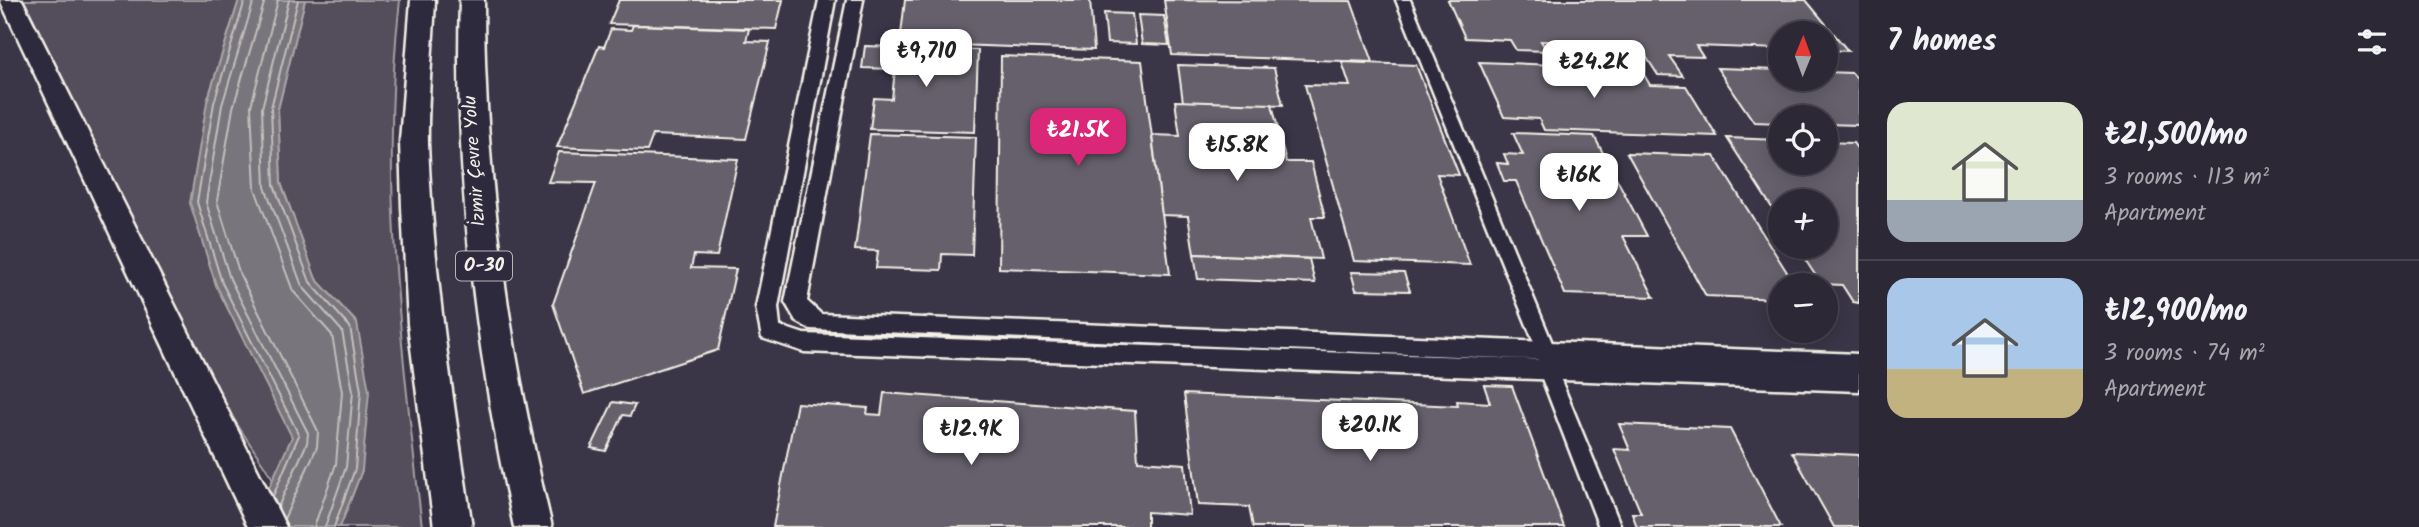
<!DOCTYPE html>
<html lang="en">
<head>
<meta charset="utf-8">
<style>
	body { margin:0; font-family:Kalam,sans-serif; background:#383441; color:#f1f3f6; height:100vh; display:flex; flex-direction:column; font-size:26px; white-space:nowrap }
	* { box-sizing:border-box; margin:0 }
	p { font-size:23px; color:#a6a6ad }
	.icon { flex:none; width:38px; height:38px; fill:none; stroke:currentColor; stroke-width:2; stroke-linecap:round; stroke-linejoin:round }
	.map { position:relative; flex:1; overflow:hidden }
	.drawer { display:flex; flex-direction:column; background:#2c2835; width:560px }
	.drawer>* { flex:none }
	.needle { width:46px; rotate:1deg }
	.fabs { position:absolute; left:1768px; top:21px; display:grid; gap:14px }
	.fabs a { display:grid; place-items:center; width:70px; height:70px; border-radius:50%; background:#2c2835; box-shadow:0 4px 18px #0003,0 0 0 2px #484450; font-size:35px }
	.price { position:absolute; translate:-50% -60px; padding:0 16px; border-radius:14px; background:#fff; color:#222; font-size:23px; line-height:46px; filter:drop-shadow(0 2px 4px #0008) }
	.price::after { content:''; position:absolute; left:50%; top:42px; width:21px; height:16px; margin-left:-10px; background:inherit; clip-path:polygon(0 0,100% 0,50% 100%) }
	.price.current { background:#db2777; color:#fff }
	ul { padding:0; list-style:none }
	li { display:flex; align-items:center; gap:21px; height:175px; padding:0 28px }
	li+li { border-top:2px solid #484450 }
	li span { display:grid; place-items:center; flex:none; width:196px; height:140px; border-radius:21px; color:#555 }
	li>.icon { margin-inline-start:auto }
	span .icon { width:84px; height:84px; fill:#fffc; stroke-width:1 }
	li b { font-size:30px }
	h2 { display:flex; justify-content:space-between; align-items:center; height:84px; padding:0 28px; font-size:30px }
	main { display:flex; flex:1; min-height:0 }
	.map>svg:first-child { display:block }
	.green { fill:#534e5c; stroke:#a4a0a2; stroke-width:2 }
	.water { fill:#78747b; stroke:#aaa6a7; stroke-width:2 }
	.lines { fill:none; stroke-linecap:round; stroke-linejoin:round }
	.shore { stroke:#c2bfbc; stroke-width:2 }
	.building { fill:#65616c; stroke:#f4f1e8; stroke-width:2 }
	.minor-casing { stroke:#f4f1e8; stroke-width:5 }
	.tertiary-casing { stroke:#f4f1e8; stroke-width:5 }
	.motorway-casing { stroke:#f4f1e8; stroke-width:5 }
	.minor { fill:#2f2a3d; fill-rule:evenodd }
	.tertiary { fill:#2f2a3d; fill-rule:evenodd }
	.motorway { fill:#2f2a3d; fill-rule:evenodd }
	.labels { text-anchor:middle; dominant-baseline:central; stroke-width:6; stroke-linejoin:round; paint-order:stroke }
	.shield { fill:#2f2a3d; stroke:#b9b5b5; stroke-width:2 }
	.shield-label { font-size:18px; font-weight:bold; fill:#f4f1e8 }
	.street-label { font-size:19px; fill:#f4f1e8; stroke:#2f2a3d }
</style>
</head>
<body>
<main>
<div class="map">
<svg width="1859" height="527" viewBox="0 0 1859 527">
	<rect width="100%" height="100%" fill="#3b3647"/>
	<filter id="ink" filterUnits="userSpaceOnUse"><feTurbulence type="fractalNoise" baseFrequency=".0143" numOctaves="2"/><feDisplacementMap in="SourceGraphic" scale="14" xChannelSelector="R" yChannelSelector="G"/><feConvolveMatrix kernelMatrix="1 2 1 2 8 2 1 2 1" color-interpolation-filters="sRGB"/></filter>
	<g filter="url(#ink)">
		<!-- green -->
		<g class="green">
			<polygon points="24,0 239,0 207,102 216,285 293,437 273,479 218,395"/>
			<path d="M 305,0 L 400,0 C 379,176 402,352 422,527 L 340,527 L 362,470 L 357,323 L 316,279 L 281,183 L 278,109 Z"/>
		</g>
		<!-- water -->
		<polygon class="water" points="239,0 305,0 278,109 281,183 316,279 357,323 369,391 362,470 340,527 251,527 292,437 216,285 190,203 207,102"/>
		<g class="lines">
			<!-- shore -->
			<g class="shore">
				<polyline points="245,0 214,103 197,202 222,283 299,435 273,496"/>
				<polyline points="254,0 222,105 206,202 230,279 308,433 307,443 278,507"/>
				<polyline points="265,0 233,108 217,201 240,275 318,431 317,447 284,519"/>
				<polyline points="278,0 251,106 255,189 293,291 332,335 342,392 336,464 314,527"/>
				<polyline points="289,0 262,108 265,187 302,286 342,331 353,391 346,467 325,527"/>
				<polyline points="298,0 271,108 274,185 310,282 350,327 361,391 355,469 334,527"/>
			</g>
		</g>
		<!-- building -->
		<g class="building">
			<polygon points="619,0 783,0 776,29 609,24"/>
			<polygon points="905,0 1090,0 1094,50 900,43"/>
			<polygon points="1164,0 1351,1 1373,62 1172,55"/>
			<polygon points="1448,0 1806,0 1848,51 1825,50 1825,33 1780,33 1780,49 1696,46 1703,57 1669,56 1683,76 1658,75 1645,55 1608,54 1602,43 1541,41 1547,51 1516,50 1510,40 1465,38"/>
			<polygon points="1104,13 1132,14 1136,44 1107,43"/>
			<polygon points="1138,15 1164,16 1169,45 1142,44"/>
			<polygon points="633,25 749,29 746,41 770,42 746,139 653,135 647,151 557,147 599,46 604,47 611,29 631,30"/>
			<polygon points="865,46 978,50 975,132 870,129 874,98 892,99 895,69 862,68"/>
			<polygon points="1001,56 1142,61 1170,274 999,268"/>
			<polygon points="1342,62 1416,65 1459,175 1437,174 1470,265 1354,261 1305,85 1350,86"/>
			<polygon points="1479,62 1640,68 1650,85 1686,86 1717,136 1544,130 1539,119 1504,117"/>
			<polygon points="1178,65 1274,68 1283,105 1183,102"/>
			<polygon points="1717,68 1780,70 1780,79 1825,79 1825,72 1852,73 1859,81 1859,125 1825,124 1825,117 1780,117 1780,123 1754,122"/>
			<polygon points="1175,101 1272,104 1286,162 1311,162 1325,217 1311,217 1321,259 1194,254 1188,216 1162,215 1152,135 1180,136"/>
			<polygon points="1513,133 1594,136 1647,236 1623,236 1654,297 1565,294 1516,181 1504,181 1497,163 1508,164 1504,154 1523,155"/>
			<polygon points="870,134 976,137 972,255 942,254 941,270 876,268 878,251 855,250"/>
			<polygon points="1727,138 1780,140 1780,163 1825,163 1825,142 1853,143 1859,151 1859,303 1853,302 1842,285 1821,284 1797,247 1825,247 1825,201 1780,201 1780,220"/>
			<polygon points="559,152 738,159 717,256 694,255 691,268 736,269 718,350 584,394 553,304 596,183 548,182"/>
			<polygon points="1627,153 1714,156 1795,285 1780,285 1780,299 1706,296"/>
			<polygon points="1194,254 1309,259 1315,283 1198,279"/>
			<polygon points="1351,272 1404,273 1410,291 1356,290"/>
			<polygon points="1484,385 1512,386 1564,527 1253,527 1249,507 1198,505 1184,394 1458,406 1457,401 1490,403"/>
			<polygon points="884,393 1135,411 1138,461 1185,464 1190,515 1147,512 1147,527 773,527 797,403 868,408 867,414 881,415"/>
			<polygon points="613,402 635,405 630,416 623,415 606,451 591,448"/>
			<polygon points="1619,424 1730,429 1781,527 1637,527 1632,513 1641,513 1614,449 1630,450"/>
			<polygon points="1792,452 1859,455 1859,527 1834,527"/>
		</g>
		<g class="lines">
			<!-- minor casing -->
			<g class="minor-casing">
				<polygon id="minor" points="1396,0 1410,0 1555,350 1556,368 1621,527 1599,527 1538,368 1537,350"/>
			</g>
			<!-- tertiary casing -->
			<g class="tertiary-casing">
				<polygon id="tertiary" points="819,0 835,0 778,307 780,326 804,334 1552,360 810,329 796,321 785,302 847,0 863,0 807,301 821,314 1859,354 1859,391 804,352 762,338 756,307"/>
			</g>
			<!-- motorway casing -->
			<g class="motorway-casing">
				<g id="motorway">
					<polygon points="0,0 22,0 286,527 248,527"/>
					<path d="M 411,0 L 435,0 C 433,48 427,97 428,144 C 433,273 453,400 472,527 L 434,527 L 408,324 L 402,207 L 400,141 Z"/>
					<path d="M 460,0 L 484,0 C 484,180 510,353 552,527 L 514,527 C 476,352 454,179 460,0 Z"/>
				</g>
			</g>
			<!-- minor -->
			<use href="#minor" class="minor"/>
			<!-- tertiary -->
			<use href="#tertiary" class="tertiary"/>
			<!-- motorway -->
			<use href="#motorway" class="motorway"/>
		</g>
	</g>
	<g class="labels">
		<!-- shield labels -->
		<rect class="shield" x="456" y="251.5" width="56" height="29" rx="5"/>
		<g class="shield-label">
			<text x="484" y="266">O-30</text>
		</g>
		<!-- street labels -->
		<g class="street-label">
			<text transform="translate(475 161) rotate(-94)">İzmir Çevre Yolu</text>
		</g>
	</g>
</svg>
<div class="fabs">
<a><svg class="needle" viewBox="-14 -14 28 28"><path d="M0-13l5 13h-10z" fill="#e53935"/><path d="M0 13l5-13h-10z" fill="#a6a6ad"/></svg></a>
<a><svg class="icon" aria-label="locate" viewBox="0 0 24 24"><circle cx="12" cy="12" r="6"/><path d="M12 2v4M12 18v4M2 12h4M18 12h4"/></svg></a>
<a>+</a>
<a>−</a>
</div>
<b class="price" style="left:926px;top:89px">₺9,710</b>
<b class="price" style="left:1594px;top:100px">₺24.2K</b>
<b class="price current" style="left:1078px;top:168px">₺21.5K</b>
<b class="price" style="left:1237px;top:183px">₺15.8K</b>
<b class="price" style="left:1579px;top:213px">₺16K</b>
<b class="price" style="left:1370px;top:463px">₺20.1K</b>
<b class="price" style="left:971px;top:467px">₺12.9K</b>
</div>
<section class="drawer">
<h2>7 homes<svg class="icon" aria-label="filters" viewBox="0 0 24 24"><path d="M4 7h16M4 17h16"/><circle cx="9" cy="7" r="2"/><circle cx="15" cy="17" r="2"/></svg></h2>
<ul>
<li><span style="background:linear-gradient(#dfe7d0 70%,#9aa5b1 0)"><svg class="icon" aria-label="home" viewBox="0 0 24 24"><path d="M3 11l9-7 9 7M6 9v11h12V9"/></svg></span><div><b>₺21,500/mo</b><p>3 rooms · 113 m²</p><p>Apartment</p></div></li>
<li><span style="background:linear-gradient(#a9c7e8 65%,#c2b280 0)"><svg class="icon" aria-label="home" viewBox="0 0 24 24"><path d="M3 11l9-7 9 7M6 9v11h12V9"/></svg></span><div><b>₺12,900/mo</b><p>3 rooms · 74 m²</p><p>Apartment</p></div></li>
</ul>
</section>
</main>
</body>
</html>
